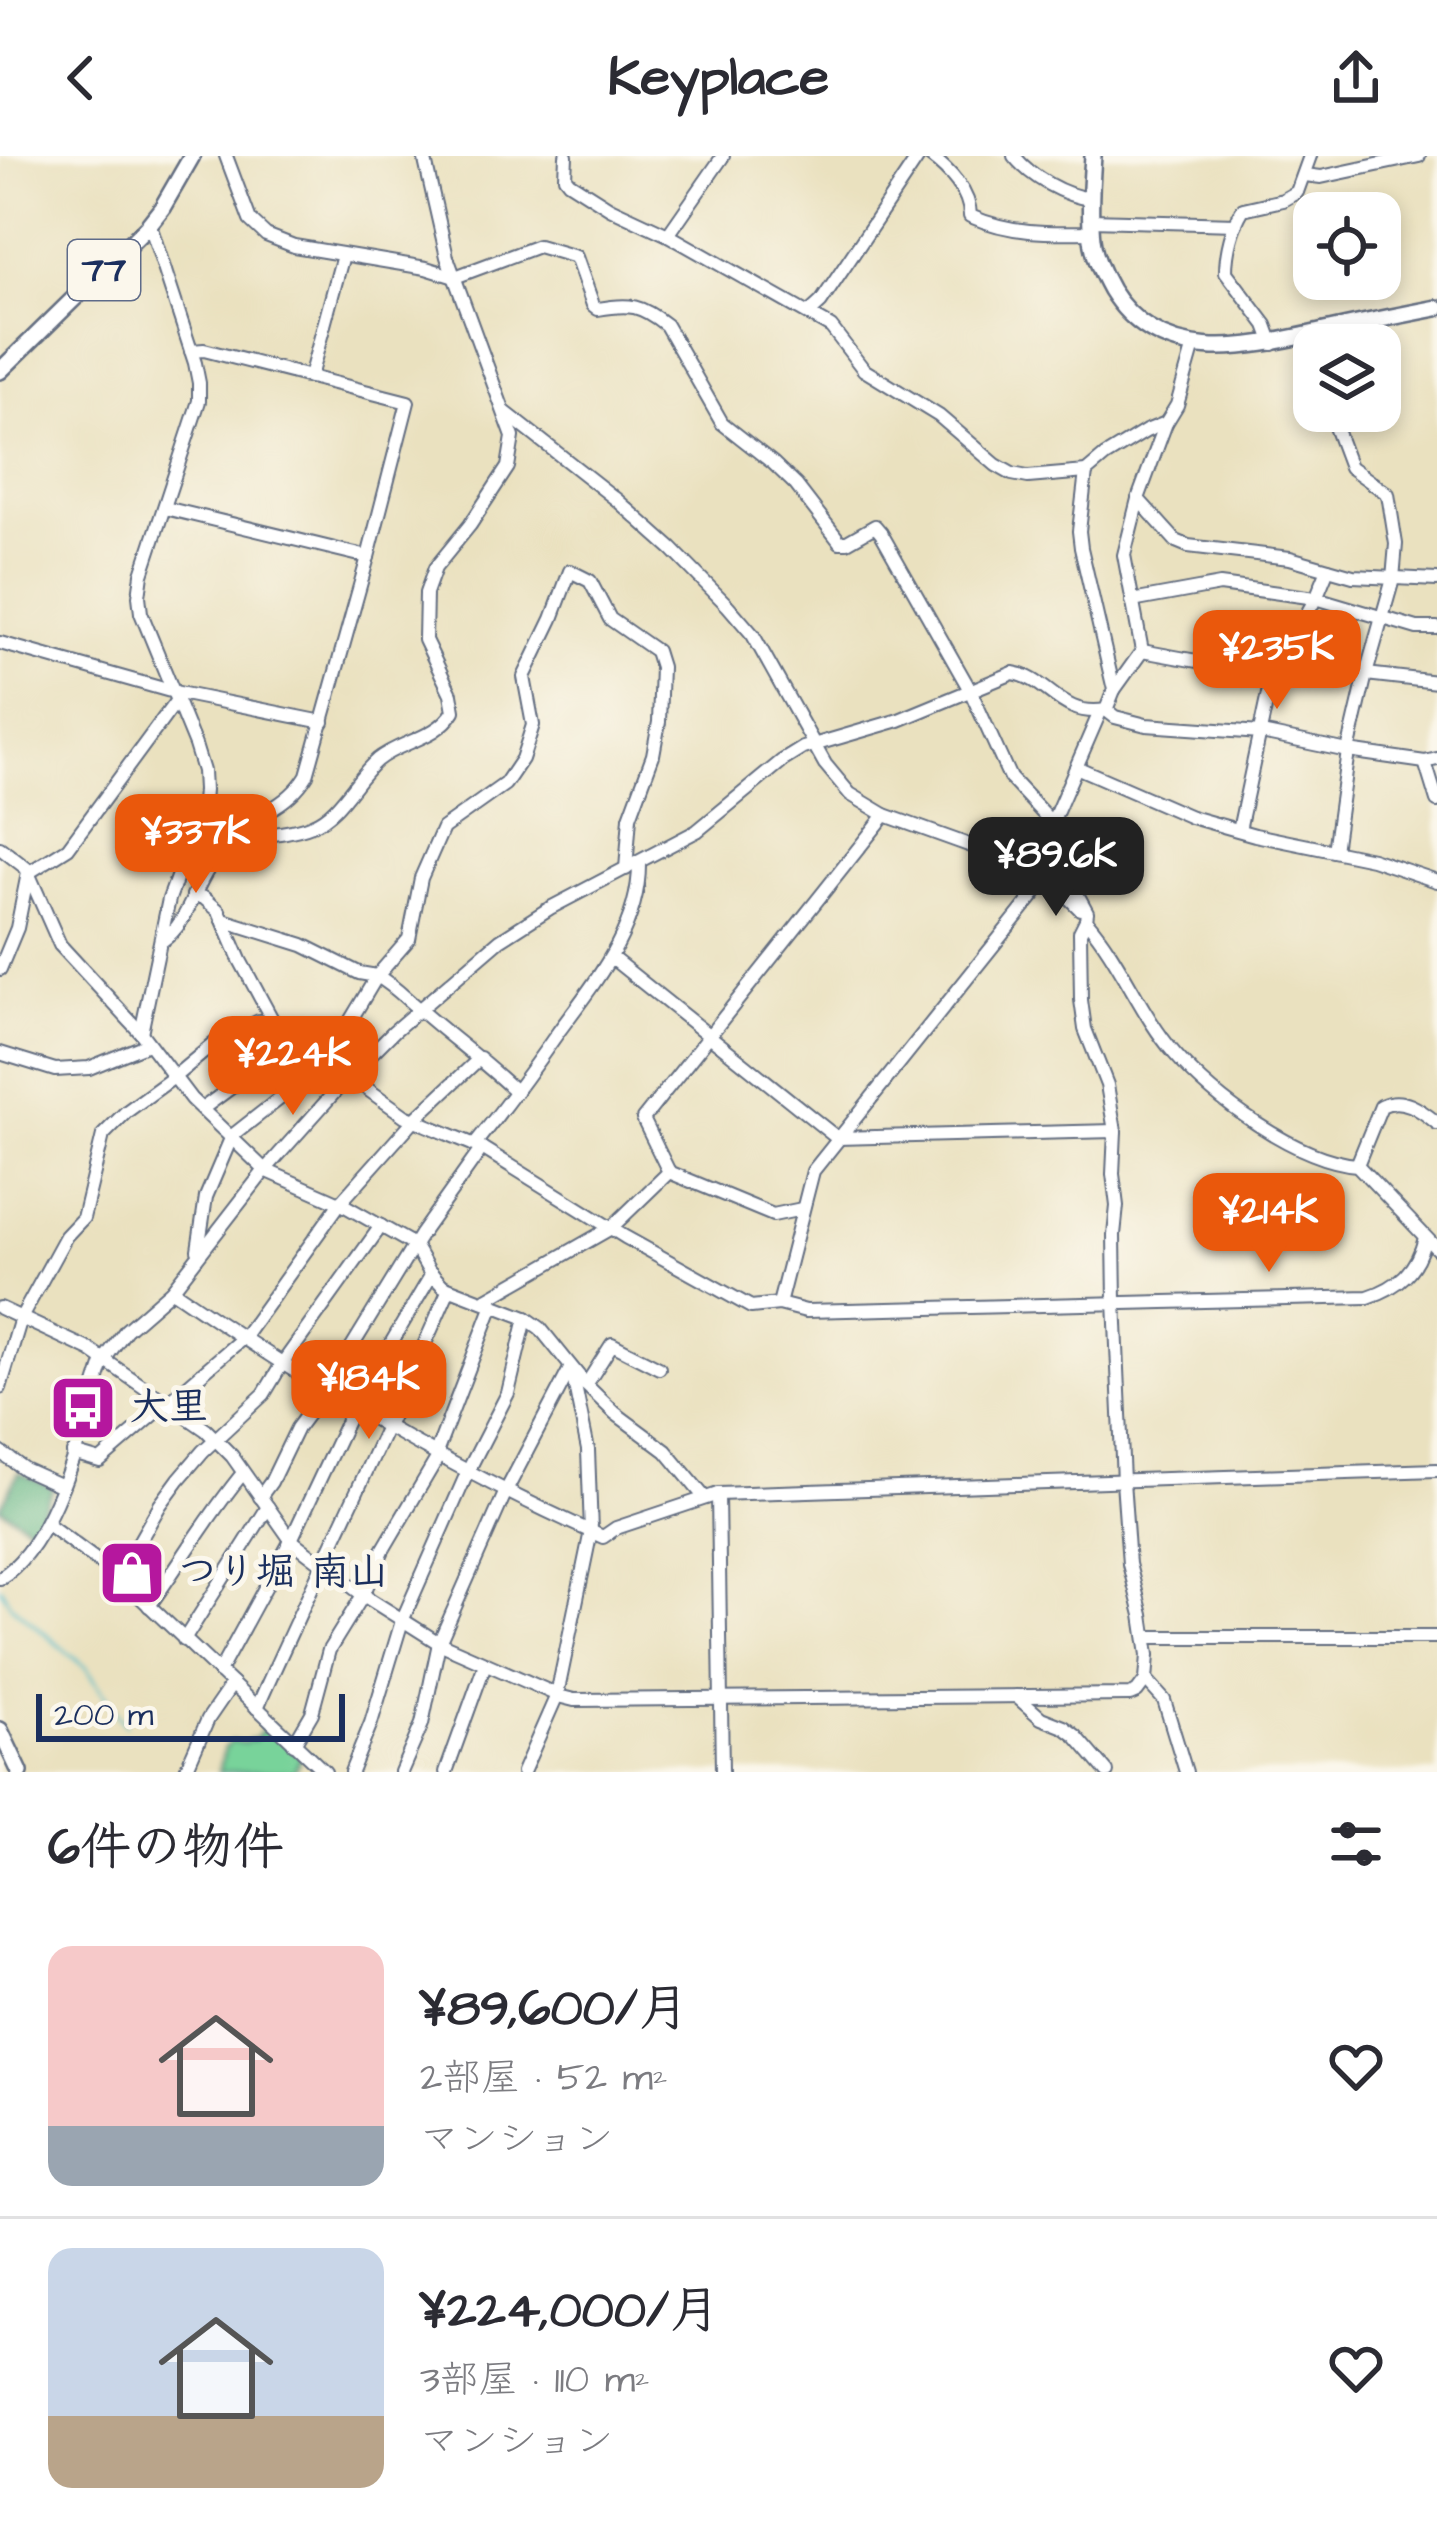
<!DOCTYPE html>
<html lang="ja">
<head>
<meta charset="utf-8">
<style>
	body { margin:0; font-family:"Architects Daughter","Klee One",sans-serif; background:#f2f2f3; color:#2b2b33; height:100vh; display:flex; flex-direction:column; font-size:45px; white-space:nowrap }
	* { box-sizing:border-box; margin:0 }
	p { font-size:39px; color:#7c7c81 }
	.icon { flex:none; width:66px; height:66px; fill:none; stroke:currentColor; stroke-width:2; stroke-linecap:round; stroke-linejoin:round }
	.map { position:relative; height:1616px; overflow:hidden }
	.drawer { display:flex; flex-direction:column; background:#fff; flex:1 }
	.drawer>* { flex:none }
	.tools { position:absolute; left:1293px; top:36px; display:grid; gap:24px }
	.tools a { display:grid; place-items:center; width:108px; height:108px; border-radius:24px; background:#fff; box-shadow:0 6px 18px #0003; font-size:60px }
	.scale { position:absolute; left:36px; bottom:30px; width:309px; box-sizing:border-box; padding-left:12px; border:6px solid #1b2f5e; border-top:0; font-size:33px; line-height:42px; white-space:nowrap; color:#1b2f5e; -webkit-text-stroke:9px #fbf7ec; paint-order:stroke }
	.price { position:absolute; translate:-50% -102px; padding:0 27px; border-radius:24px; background:#ea580c; color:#fff; font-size:39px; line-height:78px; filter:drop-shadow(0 3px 6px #0008) }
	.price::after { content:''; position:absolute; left:50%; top:72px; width:36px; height:27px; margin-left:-18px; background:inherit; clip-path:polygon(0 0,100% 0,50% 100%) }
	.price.on { background:#222; color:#fff }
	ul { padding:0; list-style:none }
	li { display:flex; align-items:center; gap:36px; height:300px; padding:0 48px }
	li+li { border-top:3px solid #e1e1e2 }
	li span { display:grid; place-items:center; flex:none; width:336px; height:240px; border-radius:24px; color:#555 }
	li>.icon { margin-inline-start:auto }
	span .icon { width:144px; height:144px; fill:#fffc; stroke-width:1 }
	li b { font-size:51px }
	h2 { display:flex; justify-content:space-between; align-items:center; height:144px; padding:0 48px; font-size:51px }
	header { display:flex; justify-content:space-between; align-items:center; height:156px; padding:0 48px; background:#fff; font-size:54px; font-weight:700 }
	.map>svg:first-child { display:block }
	.green { fill:#78d39a; stroke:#4a817c; stroke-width:3 }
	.forest { fill:#62b582; stroke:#3e7270; stroke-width:3 }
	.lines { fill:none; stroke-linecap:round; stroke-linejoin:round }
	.stream { stroke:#4fbbc9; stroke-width:3 }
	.minor-casing { stroke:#636d80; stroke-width:16 }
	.major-casing { stroke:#636d80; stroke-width:20 }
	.minor { stroke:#fff; stroke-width:12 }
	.major { stroke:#fff; stroke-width:15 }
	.labels { text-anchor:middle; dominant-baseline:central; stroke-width:10; stroke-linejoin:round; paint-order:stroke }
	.shield { fill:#fbf7ec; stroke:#5e6b89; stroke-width:3 }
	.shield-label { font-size:36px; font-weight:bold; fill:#1b2f5e }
	.poi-label { font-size:39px; font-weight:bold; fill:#1b2f5e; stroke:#fbf7ec; text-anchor:start }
</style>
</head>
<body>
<header><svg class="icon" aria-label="back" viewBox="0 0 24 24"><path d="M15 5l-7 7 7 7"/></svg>Keyplace<svg class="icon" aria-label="share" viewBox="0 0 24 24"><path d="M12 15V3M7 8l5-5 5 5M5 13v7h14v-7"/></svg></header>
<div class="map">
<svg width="1437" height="1616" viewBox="0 0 1437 1616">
	<rect width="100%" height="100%" fill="#fbf7ec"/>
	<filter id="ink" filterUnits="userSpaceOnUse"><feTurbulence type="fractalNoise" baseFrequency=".00833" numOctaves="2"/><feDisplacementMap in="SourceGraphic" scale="24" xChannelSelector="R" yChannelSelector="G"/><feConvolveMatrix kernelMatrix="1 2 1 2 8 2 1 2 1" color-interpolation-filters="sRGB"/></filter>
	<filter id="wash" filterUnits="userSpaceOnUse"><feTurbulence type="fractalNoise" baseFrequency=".004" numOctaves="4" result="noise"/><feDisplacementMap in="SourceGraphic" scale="48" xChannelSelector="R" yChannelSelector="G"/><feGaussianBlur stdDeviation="2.7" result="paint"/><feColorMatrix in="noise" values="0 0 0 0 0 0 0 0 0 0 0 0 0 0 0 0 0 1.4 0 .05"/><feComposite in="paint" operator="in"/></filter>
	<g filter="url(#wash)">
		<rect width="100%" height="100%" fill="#eae1bf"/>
		<!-- green -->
		<polygon class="green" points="265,1571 274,1575 301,1601 294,1616 219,1616 224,1594 231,1585 245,1587 250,1583 253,1585"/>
		<!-- forest -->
		<polygon class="forest" points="19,1316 53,1332 33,1373 0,1352"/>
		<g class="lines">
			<!-- stream -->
			<polyline class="stream" points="0,1431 11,1449 87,1513 125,1569"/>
		</g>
	</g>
	<g filter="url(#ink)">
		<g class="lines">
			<!-- minor casing -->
			<g class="minor-casing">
				<g id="minor">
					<polyline points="566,0 565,21 569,26 610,52 668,79 831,171 864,214 939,260 996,309 1012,318 1028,321 1086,316 1105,300 1146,275 1166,267"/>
					<path d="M 930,0 C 949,14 970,36 970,60 C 1011,78 1048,77 1091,76"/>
					<path d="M 1014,0 C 1031,21 1064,40 1091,43"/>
					<polyline points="1305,19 1321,21 1419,0"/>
					<polyline points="1091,64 1236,68"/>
					<polyline points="668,79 723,0"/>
					<polyline points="809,157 821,146 919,0"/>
					<path d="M 1273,188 L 1266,169 L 1226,116 C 1226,96 1232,71 1243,53 L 1283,44 L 1297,36 L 1310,0"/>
					<polyline points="1194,189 1177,249 1166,267 1138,343 1176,385 1188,390 1290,402 1353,420 1437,424"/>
					<polyline points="1347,189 1351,170"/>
					<path d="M 191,195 L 204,194 L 408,246 L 368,401 L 307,619 C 283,659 234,668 192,683"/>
					<polyline points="310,221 343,99"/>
					<polyline points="505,256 617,344 672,393 728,450 753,479 825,608 850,638 885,659 1016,706 1064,737 1080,753"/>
					<polyline points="165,352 368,401"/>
					<polyline points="1132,445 1220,429 1316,442 1417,472 1437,472"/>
					<polyline points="0,487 174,536 323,566"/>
					<polyline points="1142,495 1301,524 1366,518 1437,526"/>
					<polyline points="1114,534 1142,495 1124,399 1138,343"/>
					<polyline points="1106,554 1115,561 1146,569 1261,577 1348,595 1425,606 1437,603"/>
					<polyline points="1425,606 1437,645"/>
					<polyline points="1076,611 1191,661 1255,679 1372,703 1437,725"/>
					<polyline points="1052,667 1100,556"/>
					<polyline points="1239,674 1272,519 1316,442 1328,413"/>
					<polyline points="0,692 26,712 60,789 141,877 191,943 265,1014 340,1047 414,1089 429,1115 443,1130 526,1162 540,1172 586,1229 615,1257 666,1295 705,1342"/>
					<polyline points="1334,695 1348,595 1366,518 1393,423 1396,388 1388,338 1350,311 1335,271 1336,255"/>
					<path d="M 193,739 L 204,742 L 219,755 L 240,804 L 274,867 L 325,907 L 349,920 L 405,960 L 482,992 L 625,1081 L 751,1151 L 779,1148 L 806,1155 L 1368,1141 C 1399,1131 1417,1114 1425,1082"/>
					<polyline points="223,764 303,789 359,817 377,820 409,783 421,722 443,672 505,628 522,603 533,569 524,521 552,463 570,415 590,425 610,463 656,495 661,511 659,566 653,599 630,661 626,713"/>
					<path d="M 1086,764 C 1121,804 1140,858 1175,898 C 1214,943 1296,1004 1357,1009 L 1437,1093"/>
					<path d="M 162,785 C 197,761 192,714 232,690 C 256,676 287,680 312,669 C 341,657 354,624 377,604 C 400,585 437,583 454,555 L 451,538 L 425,484 L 426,437 L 435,412 L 470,369 L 508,311 L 513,281 L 447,101 L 424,0"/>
					<polyline points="612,802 837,982 1115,975"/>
					<polyline points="0,813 17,772 28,717 68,692 177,544"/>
					<polyline points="141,877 169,743 191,683 201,673 204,634 203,615 195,589 141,457 139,440 142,418 199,245 199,227 195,207 152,75 147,71"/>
					<polyline points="0,897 55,914 89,912 148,888"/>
					<polyline points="202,953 297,883"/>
					<path d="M 474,989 C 504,952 532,914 559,875 C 595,826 640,772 639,707"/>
					<path d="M 1357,1009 L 1381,950 C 1402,939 1421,954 1437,967"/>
					<polyline points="669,1016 773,1059 802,1053"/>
					<path d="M 198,1094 L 206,1041 L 232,980 L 325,907 L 377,820 C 395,830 406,843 422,856 C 453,883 486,907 516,936"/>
					<path d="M 172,1134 C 308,1228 452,1314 603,1381 L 616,1372 L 718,1338 L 1437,1314"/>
					<polyline points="483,1145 611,1072 669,1016 643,963 885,659"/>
					<polyline points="779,1148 813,1015 1045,725"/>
					<path d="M 0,1152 L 90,1194 L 206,1274 L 232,1300 L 291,1384 L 363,1439 L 439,1487 L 562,1541 L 574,1544 L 1130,1539 L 1137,1536 L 1146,1524 L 1148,1499 L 1142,1459 L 1129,1408 L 1123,1325 L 1115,1145 L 1114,1079 L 1117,1050 L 1113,1018 L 1115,975 L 1107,929 L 1085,873 L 1081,844 L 1080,776 L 1086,764 L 1087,756 L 1075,734 L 1052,667 L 1010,622 L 970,534 L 881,377 L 875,370 L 847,386 L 840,386 L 796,329 L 773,307 L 722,267 L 666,169 C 641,149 630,147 598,153 L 593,149 L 576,101 L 538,90 L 455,121 L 426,112 L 294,90 L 266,79 L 250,64 L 226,0"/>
					<polyline points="586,1229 612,1188 659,1212"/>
					<polyline points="0,1232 21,1162 66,1080 83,1062 103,979 126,956 174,921 216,886 259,865 274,867"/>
					<polyline points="0,1296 24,1313 62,1330"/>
					<polyline points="73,1297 100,1305 244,1181 340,1047 414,964 480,902"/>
					<polyline points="436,1297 493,1149"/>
					<polyline points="718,1338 722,1616"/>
					<polyline points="260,1341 271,1326 297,1272 326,1233 421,1078 482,992"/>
					<polyline points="46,1367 119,1421 325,1616"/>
					<polyline points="119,1421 160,1349 179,1323 203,1295 264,1238 282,1208 381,1070"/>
					<path d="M 0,1422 C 57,1387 83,1265 104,1204 L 126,1174 L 172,1134 L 265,1014 L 349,920 L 394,875 L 500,784 L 550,752 L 697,675 L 782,605 L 803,592 L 899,564 L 1013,517 C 1049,522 1059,562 1106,554 L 1114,534 L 1081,392 L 1079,375 L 1086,316"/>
					<path d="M 149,1450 C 181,1406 208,1359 243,1317"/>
					<polyline points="1146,1481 1437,1481"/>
					<polyline points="184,1484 268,1351"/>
					<polyline points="219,1516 291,1384 354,1250 432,1118"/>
					<polyline points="1146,1524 1164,1544 1186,1616"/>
					<polyline points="1016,1540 1041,1562 1064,1571 1076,1580 1107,1616"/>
					<path d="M 257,1552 C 319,1412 388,1274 449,1133"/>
					<polyline points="294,1588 312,1557 329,1494 363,1439 383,1394 439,1299"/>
					<polyline points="185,1616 208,1563 232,1528"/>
					<polyline points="351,1616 371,1567 402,1465 468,1315 508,1237 526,1162"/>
					<polyline points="401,1616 422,1568 439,1487 506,1335 571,1211"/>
					<polyline points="446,1616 485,1508"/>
					<polyline points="523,1616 557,1539 591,1375 588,1294 572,1215"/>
				</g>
			</g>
			<!-- major casing -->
			<g class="major-casing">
				<g id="major">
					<path d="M 1093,0 C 1091,27 1089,56 1092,83 C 1094,101 1102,118 1111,134 C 1161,215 1252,191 1329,174 C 1365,166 1401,159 1437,152"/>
					<polyline points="0,215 147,71 162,52 192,0"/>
					<polyline points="0,1574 20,1616"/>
				</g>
			</g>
			<!-- minor -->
			<use href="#minor" class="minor"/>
			<!-- major -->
			<use href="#major" class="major"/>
		</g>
	</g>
	<!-- icons -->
	<defs>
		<g id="bus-square" transform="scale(3.45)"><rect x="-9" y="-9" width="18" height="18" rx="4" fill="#b5179e" stroke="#fbf7ec"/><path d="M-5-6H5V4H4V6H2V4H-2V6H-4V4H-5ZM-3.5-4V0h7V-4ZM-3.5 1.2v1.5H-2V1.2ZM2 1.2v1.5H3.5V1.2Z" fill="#fff"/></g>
		<g id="shop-square" transform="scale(3.45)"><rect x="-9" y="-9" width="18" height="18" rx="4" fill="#b5179e" stroke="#fbf7ec"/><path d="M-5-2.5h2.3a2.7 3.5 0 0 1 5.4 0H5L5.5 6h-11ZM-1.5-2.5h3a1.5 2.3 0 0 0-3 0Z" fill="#fff"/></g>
	</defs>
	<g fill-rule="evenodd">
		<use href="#bus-square" x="83" y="1252"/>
		<use href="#shop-square" x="132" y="1417"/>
	</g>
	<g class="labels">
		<!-- shield labels -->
		<rect class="shield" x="68" y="84" width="72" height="60" rx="9"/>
		<g class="shield-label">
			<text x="104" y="114">77</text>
		</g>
		<!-- poi labels -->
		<g class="poi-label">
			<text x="130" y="1252">大里</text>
			<text x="178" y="1417">つり堀 南山</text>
		</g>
	</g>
</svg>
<div class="tools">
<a><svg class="icon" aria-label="locate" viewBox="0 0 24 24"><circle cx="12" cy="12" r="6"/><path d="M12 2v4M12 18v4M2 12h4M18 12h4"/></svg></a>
<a><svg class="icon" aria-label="layers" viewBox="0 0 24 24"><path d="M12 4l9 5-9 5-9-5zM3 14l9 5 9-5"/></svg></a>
</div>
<div class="scale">200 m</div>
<b class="price" style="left:1277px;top:556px">¥235K</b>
<b class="price" style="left:196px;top:740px">¥337K</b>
<b class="price on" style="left:1056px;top:763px">¥89.6K</b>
<b class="price" style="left:293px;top:962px">¥224K</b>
<b class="price" style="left:1269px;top:1119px">¥214K</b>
<b class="price" style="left:369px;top:1286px">¥184K</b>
</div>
<section class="drawer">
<h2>6件の物件<svg class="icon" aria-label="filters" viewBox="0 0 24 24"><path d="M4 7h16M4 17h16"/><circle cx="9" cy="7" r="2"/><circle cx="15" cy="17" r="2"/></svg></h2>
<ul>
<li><span style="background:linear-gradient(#f6c9c9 75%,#9aa5b1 0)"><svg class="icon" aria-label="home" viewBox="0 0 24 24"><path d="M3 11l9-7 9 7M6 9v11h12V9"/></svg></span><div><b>¥89,600/月</b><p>2部屋 · 52 m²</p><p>マンション</p></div><svg class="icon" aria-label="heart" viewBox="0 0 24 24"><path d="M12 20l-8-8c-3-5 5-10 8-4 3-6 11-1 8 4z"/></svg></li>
<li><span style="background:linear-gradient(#c9d6e8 70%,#b9a48a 0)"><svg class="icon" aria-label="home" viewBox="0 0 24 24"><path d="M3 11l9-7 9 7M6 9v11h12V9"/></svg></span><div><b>¥224,000/月</b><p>3部屋 · 110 m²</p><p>マンション</p></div><svg class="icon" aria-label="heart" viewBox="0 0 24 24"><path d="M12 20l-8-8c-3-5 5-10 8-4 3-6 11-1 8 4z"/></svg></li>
</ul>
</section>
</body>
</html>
